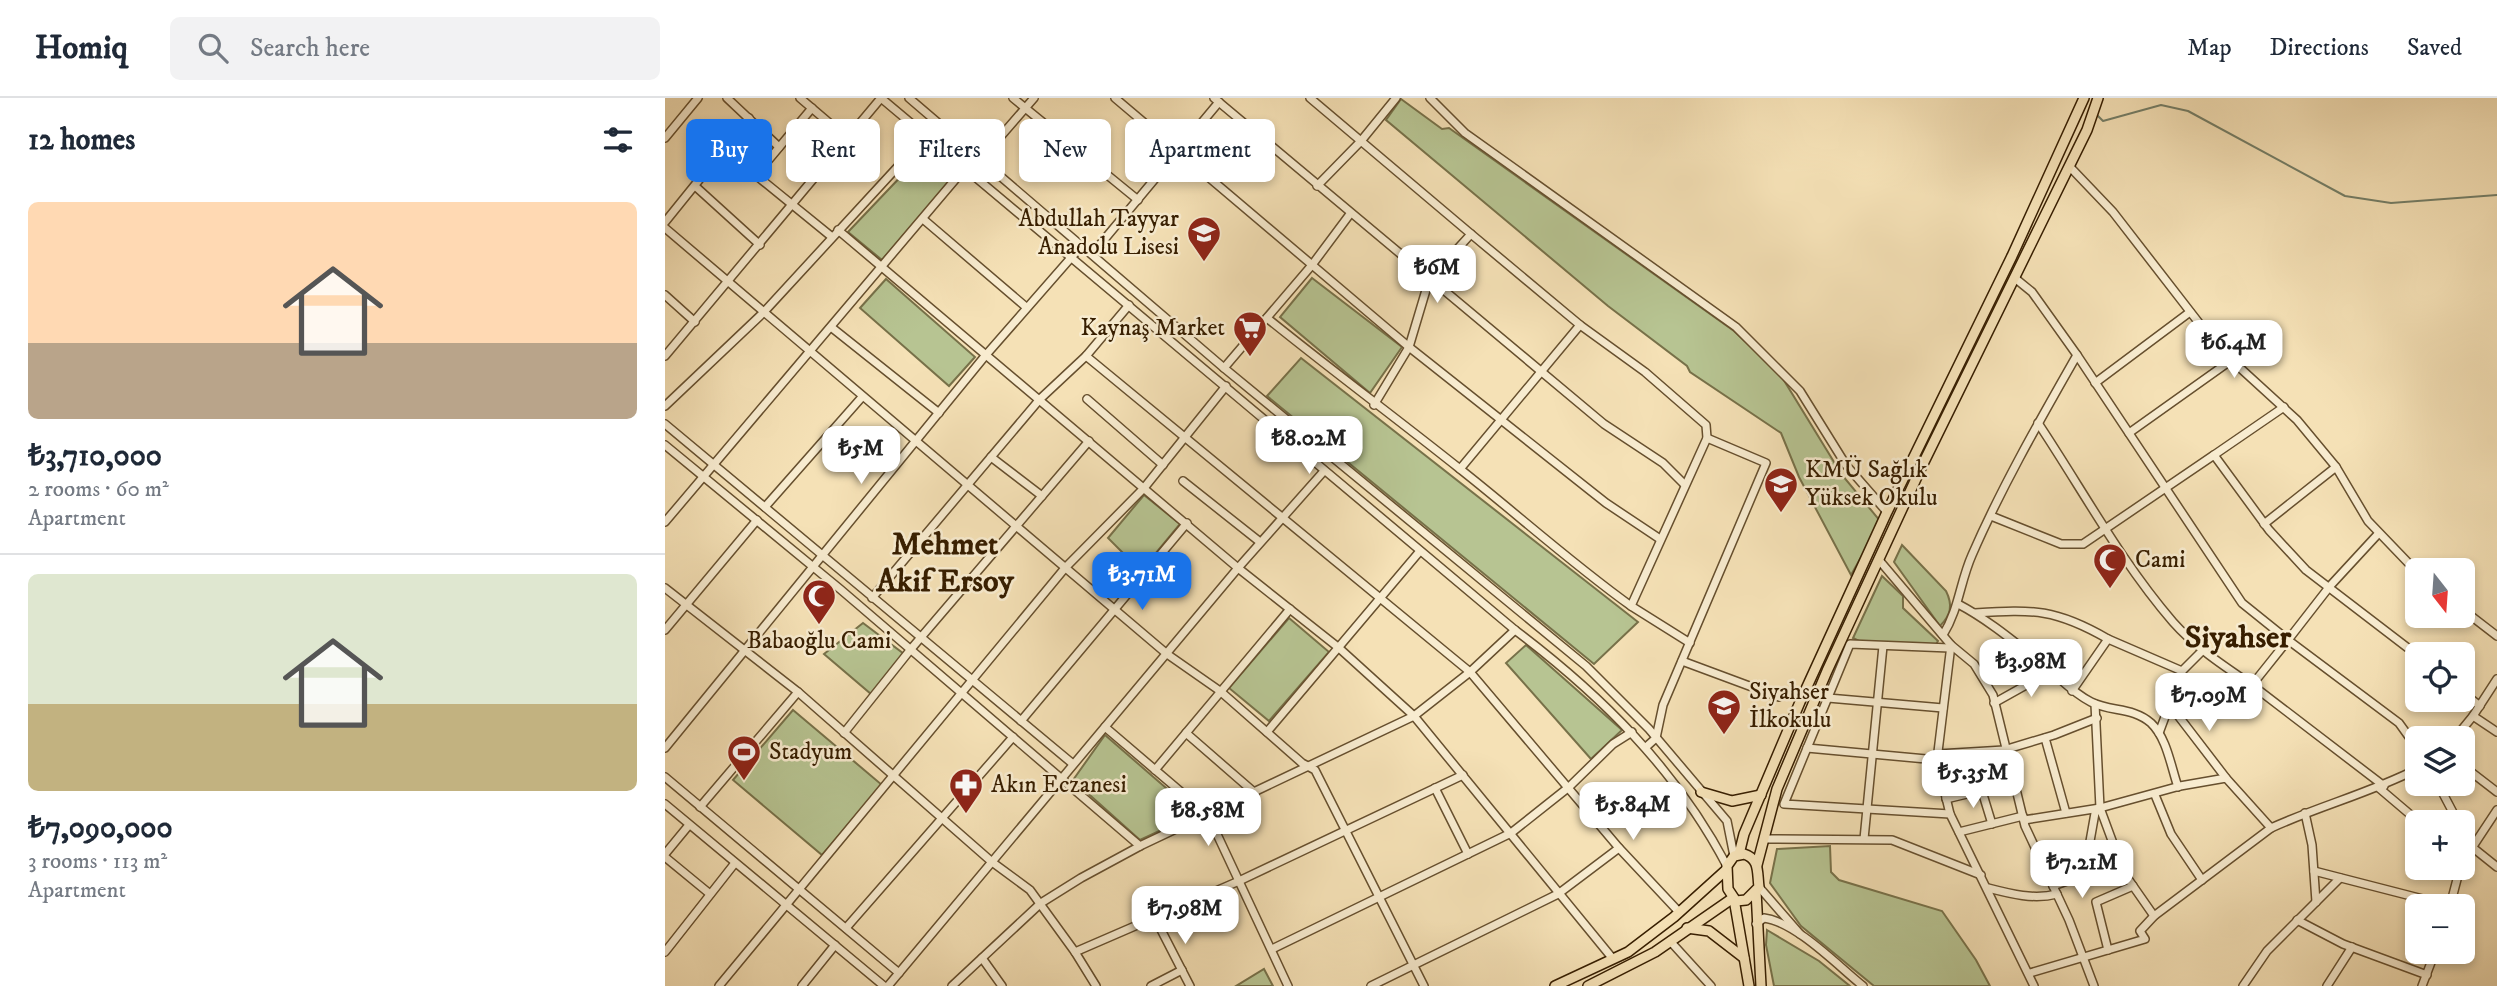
<!DOCTYPE html>
<html lang="en">
<head>
<meta charset="utf-8">
<style>
	body { margin:0; font-family:"IM FELL DW Pica",serif; background:#f2f2f3; color:#1f2937; height:100vh; display:flex; flex-direction:column; font-size:26px; white-space:nowrap }
	* { box-sizing:border-box; margin:0 }
	p { font-size:23px; color:#747a83 }
	.icon { flex:none; width:38px; height:38px; fill:none; stroke:currentColor; stroke-width:2; stroke-linecap:round; stroke-linejoin:round }
	.map { position:relative; flex:1; overflow:hidden }
	.drawer { display:flex; flex-direction:column; background:#fff; width:665px }
	.drawer>* { flex:none }
	.hud { position:absolute; left:21px; top:21px; width:665px; height:63px; display:flex; gap:14px }
	.needle { width:46px; rotate:163deg }
	.buttons { position:absolute; left:1740px; top:460px; display:grid; gap:14px }
	.buttons a { display:grid; place-items:center; width:70px; height:70px; border-radius:10px; background:#fff; box-shadow:0 4px 10px #0003; font-size:35px }
	.price { position:absolute; translate:-50% -60px; padding:0 16px; border-radius:14px; background:#fff; color:#222; font-size:23px; line-height:46px; filter:drop-shadow(0 2px 4px #0008) }
	.price::after { content:''; position:absolute; left:50%; top:42px; width:21px; height:16px; margin-left:-10px; background:inherit; clip-path:polygon(0 0,100% 0,50% 100%) }
	.price.active { background:#1a73e8; color:#fff }
	ul { padding:0; list-style:none }
	li { display:grid; align-content:center; gap:14px; height:371px; padding:0 28px }
	li+li { border-top:2px solid #e0e1e3 }
	li span { display:grid; place-items:center; height:217px; border-radius:10px; color:#555 }
	li>.icon { margin-inline-start:auto }
	span .icon { width:126px; height:126px; fill:#fffc; stroke-width:1 }
	li b { font-size:30px }
	h2 { display:flex; justify-content:space-between; align-items:center; height:84px; padding:0 28px; font-size:30px }
	.pill { padding:0 24px; border-radius:10px; background:#fff; box-shadow:0 4px 10px #0003; font-size:24px; line-height:63px }
	.pill.active { background:#1a73e8; color:#fff }
	header { display:flex; align-items:center; gap:42px; box-sizing:border-box; height:98px; padding:0 35px; background:#fff; border-bottom:2px solid #e0e1e3 }
	header strong { font-size:33px }
	nav { display:flex; gap:38px; margin-inline-start:auto; font-size:24px }
	.search { width:490px; height:63px; background:#f2f2f3; display:flex; align-items:center; gap:18px; box-sizing:border-box; padding:0 24px; border-radius:10px; color:#747a83; font-size:26px }
	main { display:flex; flex:1; min-height:0 }
	.map>svg:first-child { display:block }
	.green { fill:#b7c492; stroke:#777149; stroke-width:2 }
	.lines { fill:none; stroke-linecap:round; stroke-linejoin:round }
	.stream { stroke:#747e67; stroke-width:2 }
	.minor-casing { stroke:#664f2e; stroke-width:10 }
	.major-casing { stroke:#371e00; stroke-width:12 }
	.minor { stroke:#f8ecd0; stroke-width:7 }
	.major { stroke:#f5e1b6; stroke-width:9 }
	.labels { text-anchor:middle; dominant-baseline:central; stroke-width:5; stroke-linejoin:round; paint-order:stroke }
	.poi-label { font-size:24px; fill:#371e00; stroke:#f8ecd0; text-anchor:start }
	.district-label { font-size:32px; font-weight:bold; fill:#371e00; stroke:#f8ecd0 }
</style>
</head>
<body>
<header>
<strong>Homiq</strong>
<div class="search"><svg class="icon" aria-label="search" viewBox="0 0 24 24"><circle cx="10" cy="10" r="6"/><path d="M15 15l6 6"/></svg>Search here</div>
<nav><a>Map</a><a>Directions</a><a>Saved</a></nav>
</header>
<main>
<section class="drawer">
<h2>12 homes<svg class="icon" aria-label="filters" viewBox="0 0 24 24"><path d="M4 7h16M4 17h16"/><circle cx="9" cy="7" r="2"/><circle cx="15" cy="17" r="2"/></svg></h2>
<ul>
<li><span style="background:linear-gradient(#ffd9b3 65%,#b9a48a 0)"><svg class="icon" aria-label="home" viewBox="0 0 24 24"><path d="M3 11l9-7 9 7M6 9v11h12V9"/></svg></span><div><b>₺3,710,000</b><p>2 rooms · 60 m²</p><p>Apartment</p></div></li>
<li><span style="background:linear-gradient(#dfe7d0 60%,#c2b280 0)"><svg class="icon" aria-label="home" viewBox="0 0 24 24"><path d="M3 11l9-7 9 7M6 9v11h12V9"/></svg></span><div><b>₺7,090,000</b><p>3 rooms · 113 m²</p><p>Apartment</p></div></li>
</ul>
</section>
<div class="map">
<svg width="1832" height="888" viewBox="0 0 1832 888">
	<rect width="100%" height="100%" fill="#f5e1b6"/>
	<filter id="stains"><feTurbulence type="fractalNoise" baseFrequency=".00286" numOctaves="4"/><feColorMatrix values="0 0 0 0 .2 0 0 0 0 .09 0 0 0 0 .02 0 0 0 .5 -.17"/></filter>
	<radialGradient id="worn" r=".72"><stop offset=".6" stop-color="#630" stop-opacity="0"/><stop offset="1" stop-color="#630" stop-opacity=".3"/></radialGradient>
	<!-- green -->
	<g class="green">
		<polygon points="736,1 777,31 784,30 1069,233 1115,276 1177,377 1216,424 1186,477 1134,379 1116,335 1025,274 1022,268 943,208 721,22"/>
		<circle cx="88" cy="52" r="13"/>
		<polygon points="263,50 291,76 217,162 183,134"/>
		<polygon points="647,180 737,249 705,295 615,219"/>
		<polygon points="221,181 310,259 284,288 195,210"/>
		<polygon points="636,260 973,524 929,566 602,298"/>
		<polygon points="479,397 515,426 476,473 443,440"/>
		<path d="M 1237,447 L 1281,493 C 1288,507 1286,517 1275,528 L 1229,464 Z"/>
		<polygon points="1217,478 1238,498 1238,510 1273,543 1270,548 1198,545 1188,540"/>
		<polygon points="624,520 664,554 604,623 564,590"/>
		<polygon points="198,525 239,556 206,596 159,556"/>
		<polygon points="861,547 957,632 926,661 841,565"/>
		<polygon points="128,612 217,687 157,757 68,682"/>
		<polygon points="440,637 531,716 475,742 408,682"/>
		<polygon points="1165,748 1166,774 1174,782 1277,813 1311,862 1325,888 1209,888 1136,828 1105,785 1112,751"/>
		<polygon points="1102,832 1154,863 1185,888 1109,888 1101,847"/>
		<polygon points="599,871 608,888 571,888"/>
	</g>
	<g class="lines">
		<!-- stream -->
		<polyline class="stream" points="1432,17 1438,23 1496,7 1523,13 1680,98 1726,105 1832,97"/>
		<!-- minor casing -->
		<g class="minor-casing">
			<g id="minor">
				<polyline points="62,0 114,49"/>
				<polyline points="135,0 182,40"/>
				<path d="M 216,0 L 850,532 C 936,597 1011,671 1062,768"/>
				<polyline points="244,0 559,270 921,568 984,631 1062,723 1069,758"/>
				<polyline points="348,0 473,102"/>
				<polyline points="450,0 744,249 941,405 995,441"/>
				<polyline points="549,0 939,326 998,365 1019,386"/>
				<polyline points="645,0 806,136 915,227 980,274 1041,327 1042,340 966,508 1025,545"/>
				<polyline points="765,0 800,35 1071,229 1135,293 1181,367 1222,414"/>
				<polyline points="0,40 33,0"/>
				<polyline points="60,52 167,139"/>
				<polyline points="316,61 369,0"/>
				<polyline points="1405,69 1448,114 1534,225 1574,269 1632,322 1671,369 1703,423 1752,474"/>
				<polyline points="91,77 147,10"/>
				<polyline points="30,88 95,147"/>
				<polyline points="652,88 696,43 731,0"/>
				<polyline points="258,121 361,209"/>
				<polyline points="0,124 84,20"/>
				<polyline points="0,130 502,556 555,593 637,665 650,672 759,888"/>
				<polyline points="173,132 573,470 674,550 749,618 948,861"/>
				<polyline points="428,155 554,4"/>
				<polyline points="0,197 30,224"/>
				<path d="M 602,220 C 665,271 731,320 795,371 C 852,416 906,465 966,508"/>
				<polyline points="166,229 274,315"/>
				<polyline points="1412,257 1577,505 1623,542 1665,488 1713,436"/>
				<polyline points="0,258 216,0"/>
				<polyline points="421,258 805,574 954,750 1014,814"/>
				<polyline points="559,270 647,167 685,116"/>
				<polyline points="1430,285 1525,214"/>
				<polyline points="422,301 498,367"/>
				<polyline points="709,307 744,249 764,182 806,136"/>
				<polyline points="0,308 98,215 261,38"/>
				<path d="M 1373,325 C 1417,391 1456,464 1508,524 C 1530,549 1559,568 1587,587"/>
				<polyline points="0,326 408,666"/>
				<polyline points="1464,335 1568,261"/>
				<polyline points="0,347 175,491 475,748"/>
				<polyline points="1549,357 1619,309"/>
				<polyline points="326,359 377,398"/>
				<polyline points="795,371 915,227"/>
				<polyline points="518,383 595,444"/>
				<polyline points="100,409 197,299"/>
				<polyline points="1326,418 1396,446 1418,446 1549,357 1604,432 1641,472 1752,557"/>
				<polyline points="0,424 300,70"/>
				<polyline points="1599,426 1671,369"/>
				<polyline points="1214,462 1286,547 1272,662 1285,716 1369,888"/>
				<polyline points="0,490 133,594 327,764 365,792 410,854 431,888"/>
				<polyline points="207,500 375,301 421,258 464,207"/>
				<path d="M 1293,506 C 1324,522 1353,547 1380,568 C 1396,581 1408,595 1426,604 C 1446,614 1468,609 1486,625 C 1502,640 1506,669 1513,689"/>
				<polyline points="1797,511 1832,538"/>
				<path d="M 1310,515 C 1369,511 1391,511 1443,541 L 1407,593"/>
				<polyline points="0,532 92,422"/>
				<path d="M 1278,537 C 1294,511 1295,484 1307,457 C 1337,388 1375,322 1412,257 L 1367,194 L 1351,181"/>
				<polyline points="1443,541 1517,573 1494,635"/>
				<polyline points="1286,547 1309,566 1328,597 1360,728 1404,822 1429,888"/>
				<polyline points="1017,563 1114,599"/>
				<polyline points="1517,573 1538,552"/>
				<polyline points="1797,594 1815,608"/>
				<polyline points="1163,600 1278,610"/>
				<polyline points="1329,605 1363,586 1380,568"/>
				<polyline points="1430,606 1435,710 1459,775 1489,818"/>
				<polyline points="1505,607 1561,680"/>
				<polyline points="1808,618 1832,634"/>
				<polyline points="356,623 522,425"/>
				<polyline points="440,629 543,717 623,888"/>
				<polyline points="602,634 755,453"/>
				<polyline points="179,635 246,551 424,343"/>
				<polyline points="521,635 590,695"/>
				<polyline points="1380,640 1401,715"/>
				<polyline points="1790,640 1808,618 1832,581"/>
				<polyline points="981,649 991,640 998,607 1101,365 1042,340"/>
				<polyline points="0,650 320,258 418,146"/>
				<polyline points="1142,650 1272,662"/>
				<polyline points="1273,656 1339,652 1389,637 1432,620"/>
				<polyline points="1797,667 1832,694"/>
				<polyline points="490,672 625,511"/>
				<polyline points="0,679 234,875"/>
				<polyline points="1773,686 1793,724"/>
				<polyline points="1719,688 1587,587 1623,542 1734,625 1752,650"/>
				<polyline points="770,690 803,756"/>
				<polyline points="1316,690 1327,726"/>
				<polyline points="1714,690 1754,724"/>
				<polyline points="1490,697 1506,736 1537,782"/>
				<polyline points="1281,701 1348,685"/>
				<polyline points="0,706 219,888"/>
				<polyline points="35,709 133,594"/>
				<polyline points="1640,715 1647,747 1651,804"/>
				<polyline points="1285,716 1119,706 1185,546 1285,550"/>
				<path d="M 1359,722 L 1435,710 L 1515,688 L 1561,680 L 1606,730 C 1654,708 1705,695 1752,671"/>
				<polyline points="1797,732 1807,749 1832,769"/>
				<polyline points="1294,734 1358,718"/>
				<polyline points="1100,741 1227,742 1316,777"/>
				<polyline points="1199,741 1218,548"/>
				<polyline points="0,756 24,727"/>
				<polyline points="0,759 45,796"/>
				<polyline points="1797,765 1832,712"/>
				<polyline points="1649,773 1785,808"/>
				<polyline points="1388,788 1419,777 1430,715 1434,711"/>
				<polyline points="1094,789 1135,836"/>
				<path d="M 1323,790 C 1346,796 1369,802 1392,796"/>
				<polyline points="1785,808 1795,770"/>
				<polyline points="490,820 525,888"/>
				<polyline points="1632,822 1678,846 1762,877"/>
				<path d="M 1091,826 L 1099,820 C 1131,824 1173,868 1198,888"/>
				<polyline points="181,830 348,639"/>
				<polyline points="1005,843 1046,888"/>
				<polyline points="607,851 846,735 904,689 948,646 967,634"/>
				<polyline points="1443,852 1431,804 1468,788"/>
				<polyline points="0,854 70,765"/>
				<polyline points="410,854 574,783 798,677"/>
				<polyline points="317,860 337,888"/>
				<polyline points="1365,875 1480,841 1475,833 1489,818 1606,730"/>
				<polyline points="54,888 400,470 479,390 561,288"/>
				<polyline points="137,888 170,847"/>
				<polyline points="223,888 573,470 659,373"/>
				<polyline points="287,888 376,805 416,780 477,747 749,618 805,574 850,532"/>
				<polyline points="486,888 517,872"/>
				<polyline points="706,888 893,796 954,750"/>
				<polyline points="1578,888 1602,853 1675,780"/>
				<polyline points="1662,888 1687,849"/>
				<polyline points="1757,888 1770,854"/>
			</g>
		</g>
		<!-- major casing -->
		<g class="major-casing">
			<g id="major">
				<polyline points="1036,694 1067,703 1096,697"/>
				<polyline points="1074,756 1079,736 1135,604 1222,414 1347,158 1419,0"/>
				<path d="M 1079,756 C 1095,761 1092,774 1094,789 L 1081,802 L 1071,803 L 1063,791 L 1062,768 L 1069,758 Z"/>
				<polyline points="1092,767 1112,691 1162,573 1256,370 1422,32 1433,0"/>
				<polyline points="1091,793 1096,888"/>
				<polyline points="1069,801 1084,888"/>
				<polyline points="1022,830 1044,833 1079,860"/>
				<polyline points="890,888 963,854 1009,819 1061,772"/>
				<polyline points="923,888 990,854 1068,800"/>
			</g>
		</g>
		<!-- minor -->
		<use href="#minor" class="minor"/>
		<!-- major -->
		<use href="#major" class="major"/>
	</g>
	<!-- icons -->
	<defs>
		<g id="school-pin" transform="scale(1.75)"><path d="M0 17L-7.5 6A9.5 9.5 0 1 1 7.5 6Z" fill="#8f2418" stroke="#f8ecd0"/><path d="M0-5L7-2L0 1L-7-2ZM-4 1L0 2.5L4 1V4Q0 6-4 4Z" fill="#fff"/></g>
		<g id="supermarket-pin" transform="scale(1.75)"><path d="M0 17L-7.5 6A9.5 9.5 0 1 1 7.5 6Z" fill="#8f2418" stroke="#f8ecd0"/><path d="M-6-5.5h2.5l.6 2H6L4.5 2H-2.5L-4.4-4H-6ZM-1.5 3.2a1.3 1.3 0 1 0 .1 0ZM3 3.2a1.3 1.3 0 1 0 .1 0Z" fill="#fff"/></g>
		<g id="mosque-pin" transform="scale(1.75)"><path d="M0 17L-7.5 6A9.5 9.5 0 1 1 7.5 6Z" fill="#8f2418" stroke="#f8ecd0"/><path d="M3.5-4.9A6 6 0 1 0 3.5 4.9A5 5 0 1 1 3.5-4.9Z" fill="#fff"/></g>
		<g id="stadium-pin" transform="scale(1.75)"><path d="M0 17L-7.5 6A9.5 9.5 0 1 1 7.5 6Z" fill="#8f2418" stroke="#f8ecd0"/><path d="M0-5a6.5 5 0 1 0 0 10a6.5 5 0 1 0 0-10ZM-3.5-1.8h7v3.6h-7Z" fill="#fff"/></g>
		<g id="pharmacy-pin" transform="scale(1.75)"><path d="M0 17L-7.5 6A9.5 9.5 0 1 1 7.5 6Z" fill="#8f2418" stroke="#f8ecd0"/><path d="M-2-6h4v4h4v4h-4v4h-4v-4h-4v-4h4Z" fill="#fff"/></g>
	</defs>
	<g fill-rule="evenodd">
		<use href="#school-pin" x="539" y="135"/>
		<use href="#supermarket-pin" x="585" y="230"/>
		<use href="#school-pin" x="1116" y="386"/>
		<use href="#mosque-pin" x="1445" y="462"/>
		<use href="#mosque-pin" x="154" y="498"/>
		<use href="#school-pin" x="1059" y="608"/>
		<use href="#stadium-pin" x="79" y="654"/>
		<use href="#pharmacy-pin" x="301" y="687"/>
	</g>
	<g class="labels">
		<!-- poi labels -->
		<g class="poi-label">
			<text x="514" y="121" text-anchor="end">Abdullah Tayyar<tspan x="514" dy="28">Anadolu Lisesi</tspan></text>
			<text x="560" y="230" text-anchor="end">Kaynaş Market</text>
			<text x="1140" y="372">KMÜ Sağlık<tspan x="1140" dy="28">Yüksek Okulu</tspan></text>
			<text x="1470" y="462">Cami</text>
			<text x="154" y="543" text-anchor="middle">Babaoğlu Cami</text>
			<text x="1084" y="594">Siyahser<tspan x="1084" dy="28">İlkokulu</tspan></text>
			<text x="104" y="654">Stadyum</text>
			<text x="326" y="687">Akın Eczanesi</text>
		</g>
		<!-- district labels -->
		<g class="district-label">
			<text x="280" y="447">Mehmet<tspan x="280" dy="37">Akif Ersoy</tspan></text>
			<text x="1573" y="540">Siyahser</text>
		</g>
	</g>
	<rect width="100%" height="100%" filter="url(#stains)"/>
	<rect width="100%" height="100%" fill="url(#worn)"/>
</svg>
<div class="buttons">
<a><svg class="needle" viewBox="-14 -14 28 28"><path d="M0-13l5 13h-10z" fill="#e53935"/><path d="M0 13l5-13h-10z" fill="#747a83"/></svg></a>
<a><svg class="icon" aria-label="locate" viewBox="0 0 24 24"><circle cx="12" cy="12" r="6"/><path d="M12 2v4M12 18v4M2 12h4M18 12h4"/></svg></a>
<a><svg class="icon" aria-label="layers" viewBox="0 0 24 24"><path d="M12 4l9 5-9 5-9-5zM3 14l9 5 9-5"/></svg></a>
<a>+</a>
<a>−</a>
</div>
<b class="price" style="left:772px;top:207px">₺6M</b>
<b class="price" style="left:1569px;top:282px">₺6.4M</b>
<b class="price" style="left:644px;top:378px">₺8.02M</b>
<b class="price" style="left:196px;top:388px">₺5M</b>
<b class="price active" style="left:477px;top:514px">₺3.71M</b>
<b class="price" style="left:1366px;top:601px">₺3.98M</b>
<b class="price" style="left:1544px;top:635px">₺7.09M</b>
<b class="price" style="left:1308px;top:712px">₺5.35M</b>
<b class="price" style="left:968px;top:744px">₺5.84M</b>
<b class="price" style="left:543px;top:750px">₺8.58M</b>
<b class="price" style="left:1417px;top:802px">₺7.21M</b>
<b class="price" style="left:520px;top:848px">₺7.98M</b>
<div class="hud">
<a class="pill active">Buy</a>
<a class="pill">Rent</a>
<a class="pill">Filters</a>
<a class="pill">New</a>
<a class="pill">Apartment</a>
</div>
</div>
</main>
</body>
</html>
